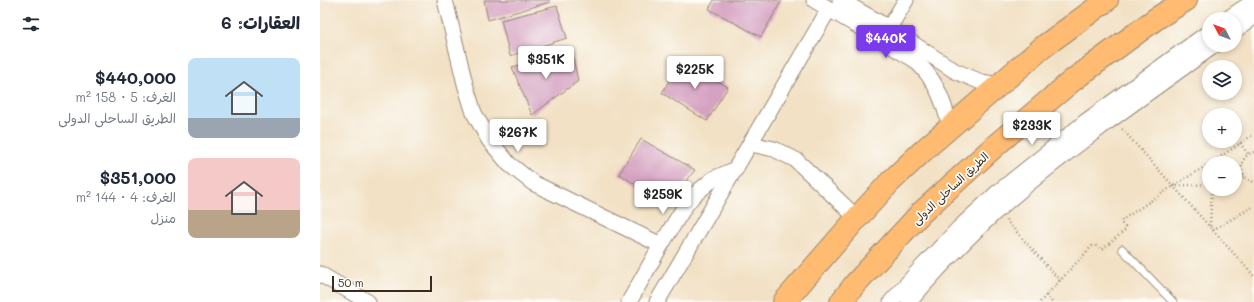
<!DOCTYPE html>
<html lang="ar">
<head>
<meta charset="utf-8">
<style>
	body { margin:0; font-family:Mali,"Playpen Sans Arabic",sans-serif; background:#f2f2f3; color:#1f2937; direction:rtl; height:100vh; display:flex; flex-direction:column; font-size:15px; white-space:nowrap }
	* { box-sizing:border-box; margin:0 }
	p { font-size:13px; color:#747a83 }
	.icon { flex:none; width:22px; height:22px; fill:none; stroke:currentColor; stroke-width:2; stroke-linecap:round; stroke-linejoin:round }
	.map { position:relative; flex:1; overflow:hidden; direction:ltr }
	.side { display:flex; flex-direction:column; background:#fff; width:320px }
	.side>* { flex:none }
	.needle { width:26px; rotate:311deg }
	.buttons { position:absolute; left:882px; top:12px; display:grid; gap:8px }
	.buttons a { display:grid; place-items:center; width:40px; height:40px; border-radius:50%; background:#fff; box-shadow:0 2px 6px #0003; font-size:20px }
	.scale { position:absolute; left:12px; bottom:10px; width:100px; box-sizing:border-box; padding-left:4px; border:2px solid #3b2a1e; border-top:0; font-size:11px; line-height:14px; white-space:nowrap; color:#3b2a1e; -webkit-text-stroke:3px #fdfcf7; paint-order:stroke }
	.price { position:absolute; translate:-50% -34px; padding:0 9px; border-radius:4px; background:#fff; color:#222; font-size:13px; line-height:26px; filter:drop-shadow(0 1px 2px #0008) }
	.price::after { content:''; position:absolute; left:50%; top:24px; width:12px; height:9px; margin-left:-6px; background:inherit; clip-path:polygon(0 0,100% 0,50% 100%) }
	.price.selected { background:#7c3aed; color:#fff }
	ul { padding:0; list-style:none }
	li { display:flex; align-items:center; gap:12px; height:100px; padding:0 20px }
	li span { display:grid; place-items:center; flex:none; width:112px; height:80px; border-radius:8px; color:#555 }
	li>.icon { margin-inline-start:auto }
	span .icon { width:48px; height:48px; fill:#fffc; stroke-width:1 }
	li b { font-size:17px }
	h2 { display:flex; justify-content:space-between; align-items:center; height:48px; padding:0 20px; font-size:17px }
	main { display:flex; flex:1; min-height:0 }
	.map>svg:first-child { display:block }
	.building { fill:#d5a3c2 }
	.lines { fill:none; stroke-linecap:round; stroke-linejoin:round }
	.lane-casing { stroke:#968672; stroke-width:9 }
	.street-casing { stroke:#968672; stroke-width:17 }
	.highway-casing { stroke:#968672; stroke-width:24 }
	.path { stroke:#968672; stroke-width:2.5; stroke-dasharray:1 3; stroke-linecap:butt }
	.lane { stroke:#fff; stroke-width:7 }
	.street { stroke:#fff; stroke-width:15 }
	.highway { stroke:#ffbb71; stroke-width:22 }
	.labels { text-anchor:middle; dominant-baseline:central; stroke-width:3.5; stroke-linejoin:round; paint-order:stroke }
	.street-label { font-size:11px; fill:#3b2a1e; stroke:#fdfcf7 }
</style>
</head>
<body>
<main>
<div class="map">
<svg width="934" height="302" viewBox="0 0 934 302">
	<rect width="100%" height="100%" fill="#fdfcf7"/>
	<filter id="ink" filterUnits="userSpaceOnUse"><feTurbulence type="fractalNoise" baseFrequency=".025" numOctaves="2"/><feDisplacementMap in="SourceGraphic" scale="8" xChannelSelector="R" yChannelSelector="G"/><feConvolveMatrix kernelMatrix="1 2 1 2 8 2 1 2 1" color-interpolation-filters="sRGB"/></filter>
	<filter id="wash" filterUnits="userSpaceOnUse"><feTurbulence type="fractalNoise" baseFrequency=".012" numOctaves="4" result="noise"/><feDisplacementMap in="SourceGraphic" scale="16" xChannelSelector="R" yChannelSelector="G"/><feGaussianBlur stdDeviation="0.9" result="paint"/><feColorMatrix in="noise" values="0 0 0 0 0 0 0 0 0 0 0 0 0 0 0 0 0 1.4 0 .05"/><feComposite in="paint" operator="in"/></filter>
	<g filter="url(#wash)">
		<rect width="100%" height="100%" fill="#f2e1c5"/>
		<g id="blocks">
			<!-- building -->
			<g class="building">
				<polygon points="164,0 229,0 230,2 168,20"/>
				<polygon points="394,0 462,0 441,37 389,9"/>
				<polygon points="237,6 247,38 190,56 181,20"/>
				<polygon points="252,53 258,81 212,115 192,67"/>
				<polygon points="361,60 408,87 387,121 342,93"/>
				<polygon points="321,139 375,170 348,204 299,174"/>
			</g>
		</g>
	</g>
	<g filter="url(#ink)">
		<use href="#blocks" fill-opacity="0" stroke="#968672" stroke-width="1"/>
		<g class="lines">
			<!-- lane casing -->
			<g class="lane-casing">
				<polyline id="lane" points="802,249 853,302"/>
			</g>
			<!-- street casing -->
			<g class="street-casing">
				<g id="street">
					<polyline points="125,0 145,84 154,113 169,140 189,164 213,183 341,245"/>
					<path d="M 494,0 L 595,60 C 616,80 623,99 630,127"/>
					<polyline points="520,0 569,28 635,71 661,82 679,85"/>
					<polyline points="907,19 934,1"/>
					<polyline points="569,28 586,0"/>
					<polyline points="915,30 934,17"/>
					<polyline points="431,144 454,149 476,160 537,218"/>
					<polyline points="0,274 48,302"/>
					<polyline points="309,302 341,245 365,206 373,196 393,179 416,169"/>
					<polyline points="337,302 509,9"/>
					<polyline points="571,302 599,270 639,228 678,192 765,122 889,32"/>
					<path d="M 589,302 C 620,266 653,231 689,200 C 754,144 825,95 895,45"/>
				</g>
			</g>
			<!-- highway casing -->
			<g class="highway-casing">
				<g id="highway">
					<polyline points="464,302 537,218 570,182 606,148 723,47 787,0"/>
					<polyline points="521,302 535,284 601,213 676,145 753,80 837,18 866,0"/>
				</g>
			</g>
			<!-- path -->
			<g class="path">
				<polyline points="802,129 934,276"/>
				<polyline points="920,143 928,154"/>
				<path d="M 934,152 C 918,156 917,178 934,182"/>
				<polyline points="891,163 934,134"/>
				<polyline points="915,179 925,177"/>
				<polyline points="853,186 889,184"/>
				<polyline points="686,220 740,281"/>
				<polyline points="890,226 892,189"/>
				<polyline points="893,230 934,206"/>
				<polyline points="726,295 732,302"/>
				<polyline points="720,302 772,246 776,246 781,249 783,249 805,230 805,227 801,223 802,220 853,186 889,164"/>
			</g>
			<!-- lane -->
			<use href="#lane" class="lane"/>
			<!-- street -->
			<use href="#street" class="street"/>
			<!-- highway -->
			<use href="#highway" class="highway"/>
		</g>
	</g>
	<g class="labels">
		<!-- street labels -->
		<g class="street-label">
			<text transform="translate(630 188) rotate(-43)">الطريق الساحلى الدولى</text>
		</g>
	</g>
</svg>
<div class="buttons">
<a><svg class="needle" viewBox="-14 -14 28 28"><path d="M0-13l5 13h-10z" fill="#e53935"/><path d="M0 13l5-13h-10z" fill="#747a83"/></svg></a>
<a><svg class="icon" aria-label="layers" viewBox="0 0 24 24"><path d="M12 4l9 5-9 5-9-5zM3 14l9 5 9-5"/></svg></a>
<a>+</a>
<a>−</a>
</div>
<div class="scale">50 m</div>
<b class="price selected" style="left:566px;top:59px">$440K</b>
<b class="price" style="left:226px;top:80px">$351K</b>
<b class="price" style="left:375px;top:90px">$225K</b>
<b class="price" style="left:712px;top:146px">$233K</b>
<b class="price" style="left:198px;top:153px">$267K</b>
<b class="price" style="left:343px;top:215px">$259K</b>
</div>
<section class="side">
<h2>العقارات: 6<svg class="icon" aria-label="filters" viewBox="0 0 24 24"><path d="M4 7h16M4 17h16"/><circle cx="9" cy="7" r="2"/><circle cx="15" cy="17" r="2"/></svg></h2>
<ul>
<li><span style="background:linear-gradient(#bfe0f5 75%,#9aa5b1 0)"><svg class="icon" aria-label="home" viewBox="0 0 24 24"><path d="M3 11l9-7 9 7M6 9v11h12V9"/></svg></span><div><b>$440,000</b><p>الغرف: 5 · 158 m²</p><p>الطريق الساحلى الدولى</p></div></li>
<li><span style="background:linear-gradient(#f6c9c9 65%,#b9a48a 0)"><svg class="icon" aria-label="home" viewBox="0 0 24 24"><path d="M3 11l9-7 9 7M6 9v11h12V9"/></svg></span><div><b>$351,000</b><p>الغرف: 4 · 144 m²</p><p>منزل</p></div></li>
</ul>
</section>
</main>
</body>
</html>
